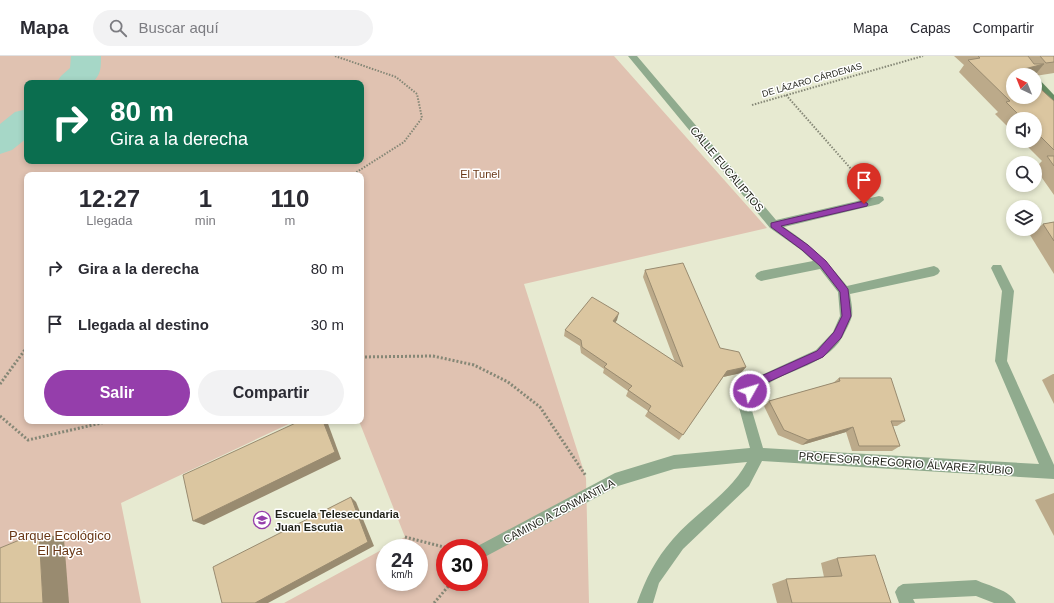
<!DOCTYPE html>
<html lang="es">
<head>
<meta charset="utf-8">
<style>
  body { margin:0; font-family:Helvetica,sans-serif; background:#f2f2f3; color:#2b2b33; height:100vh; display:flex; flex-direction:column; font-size:15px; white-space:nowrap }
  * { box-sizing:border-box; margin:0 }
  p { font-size:13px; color:#7c7c81 }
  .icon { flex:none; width:22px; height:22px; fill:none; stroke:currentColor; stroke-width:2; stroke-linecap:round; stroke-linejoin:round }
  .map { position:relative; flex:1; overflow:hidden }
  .panel { position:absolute; left:24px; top:116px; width:340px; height:252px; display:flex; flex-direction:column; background:#fff; border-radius:8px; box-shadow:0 2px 6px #0003 }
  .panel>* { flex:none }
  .top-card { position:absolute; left:24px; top:24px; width:340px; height:84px; border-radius:8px; box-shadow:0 2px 6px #0003; background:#0b6e4f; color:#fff; overflow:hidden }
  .needle { width:26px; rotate:317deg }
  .tools { position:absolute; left:1006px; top:12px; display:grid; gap:8px }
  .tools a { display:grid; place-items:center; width:36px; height:36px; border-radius:50%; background:#fff; box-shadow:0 2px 6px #0003; font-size:20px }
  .speed { position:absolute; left:376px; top:483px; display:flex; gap:8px; font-size:20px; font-weight:700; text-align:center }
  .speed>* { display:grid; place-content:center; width:52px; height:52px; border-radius:50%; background:#fff; box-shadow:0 2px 6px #0003; line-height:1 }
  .speed small { font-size:10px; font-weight:400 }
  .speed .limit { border:6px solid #d22; background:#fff; color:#111 }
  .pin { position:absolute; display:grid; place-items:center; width:34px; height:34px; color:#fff; margin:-41px -17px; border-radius:50% 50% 50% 0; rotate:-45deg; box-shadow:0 0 4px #0007 }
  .pin .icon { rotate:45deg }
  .me { position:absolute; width:44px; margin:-22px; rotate:51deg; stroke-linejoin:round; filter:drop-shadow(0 0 3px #0008) }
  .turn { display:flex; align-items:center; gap:14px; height:84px; padding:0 20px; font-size:18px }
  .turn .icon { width:52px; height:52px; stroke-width:2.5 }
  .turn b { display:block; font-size:28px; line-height:34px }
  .eta { display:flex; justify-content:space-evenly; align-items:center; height:68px; text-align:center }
  .eta b { font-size:24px; font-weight:700; line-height:28px }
  .primary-button { display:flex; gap:8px; margin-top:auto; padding:8px 20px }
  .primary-button a { flex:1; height:46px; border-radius:24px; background:#953eab; color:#fff; font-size:16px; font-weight:700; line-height:46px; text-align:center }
  .primary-button a+a { background:#f2f2f3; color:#2b2b33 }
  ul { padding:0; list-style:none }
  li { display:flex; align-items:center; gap:12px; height:56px; padding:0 20px }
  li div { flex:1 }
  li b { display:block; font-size:15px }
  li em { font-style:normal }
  header { display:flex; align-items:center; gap:24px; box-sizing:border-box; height:56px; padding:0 20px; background:#fff; border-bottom:1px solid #e1e1e2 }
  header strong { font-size:19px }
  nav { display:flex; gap:22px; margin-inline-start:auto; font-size:14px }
  .search { width:280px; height:36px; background:#f2f2f3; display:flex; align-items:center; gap:10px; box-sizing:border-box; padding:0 14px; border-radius:22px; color:#7c7c81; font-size:15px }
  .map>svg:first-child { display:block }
  .green { fill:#e0c2b1; fill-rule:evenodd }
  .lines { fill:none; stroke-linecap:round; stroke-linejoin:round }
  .river { fill:#a6d7c7; fill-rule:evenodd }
  .path-far1 { stroke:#858776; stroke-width:2; stroke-dasharray:1.5 1.5; stroke-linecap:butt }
  .path { stroke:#858776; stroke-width:3; stroke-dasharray:2 2; stroke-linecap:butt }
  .service { fill:#90ab8e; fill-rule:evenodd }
  .minor { fill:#90ab8e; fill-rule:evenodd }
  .secondary { fill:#658d63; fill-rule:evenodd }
  .wall { fill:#bcaa8a }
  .shaded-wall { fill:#998b70 }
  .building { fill:#dbc6a0; stroke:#998b70 }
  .route { fill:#953eab; stroke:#61286f }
  .labels { text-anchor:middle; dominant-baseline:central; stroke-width:3; stroke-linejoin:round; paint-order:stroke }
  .far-street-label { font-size:9px; fill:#1f2017; stroke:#fff }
  .street-label { font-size:11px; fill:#1f2017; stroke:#fff }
  .park-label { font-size:11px; fill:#693716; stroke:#fff }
  .poi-label { font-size:11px; font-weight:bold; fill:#1f2017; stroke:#fff; text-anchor:start }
  .near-park-label { font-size:13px; fill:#693716; stroke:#fff }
</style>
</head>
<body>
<header>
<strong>Mapa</strong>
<div class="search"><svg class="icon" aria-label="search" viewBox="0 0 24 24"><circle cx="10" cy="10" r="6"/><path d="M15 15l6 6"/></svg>Buscar aquí</div>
<nav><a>Mapa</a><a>Capas</a><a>Compartir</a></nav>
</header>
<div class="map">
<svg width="1054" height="547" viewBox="0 0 1054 547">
  <rect width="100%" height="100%" fill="#e7ead1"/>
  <path class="green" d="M 0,0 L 614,0 L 767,172 L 524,228 L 586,422 L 589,547 L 284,547 L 385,492 L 385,526 L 419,526 L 419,492 L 385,492 L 405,481 L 359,365 L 361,365 L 361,119 L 27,119 L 27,365 L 295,365 L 121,447 L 141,547 L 0,547 ZM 27,27 L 361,27 L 361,105 L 27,105 ZM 445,492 L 479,492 L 479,526 L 445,526 Z"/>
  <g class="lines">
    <g class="river">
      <path d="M 71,0 L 101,0 C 101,12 101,19 92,27 L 56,27 L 61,20 L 70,12 Z"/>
      <path d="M 27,53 L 27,82 L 12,94 L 0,98 L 0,68 L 15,56 Z"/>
    </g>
    <g class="path-far1">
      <path d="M 335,0 L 396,21 L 417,38 L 422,62 L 404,86 L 352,119"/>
      <path d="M 786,39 L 867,131"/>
      <path d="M 752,49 L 923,0"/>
    </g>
    <g class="path">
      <path d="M 361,301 L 433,300 L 474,309 L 508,326 L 540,351 L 586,420"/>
      <path d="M 0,328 L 27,291"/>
      <path d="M 0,360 L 28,384 L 110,365"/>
      <path d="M 405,481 L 448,492"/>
      <path d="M 434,547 L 452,526"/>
    </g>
    <path class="service" d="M 976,524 C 989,530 1010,534 1016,547 L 994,547 L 976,540 L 913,543 L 915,547 L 899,547 L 895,536 L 898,531 L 903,528 Z"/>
    <path class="minor" d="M 628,0 L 637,0 L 776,164 L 879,140 L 883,141 L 884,144 L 879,148 L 784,171 C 811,189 826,204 847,230 L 934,210 L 938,212 L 940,215 L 938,218 L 934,220 L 850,238 C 851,245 853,253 852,260 C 851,264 848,270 846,274 C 827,319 768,310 750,348 L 763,392 L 1039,408 L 995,305 L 1002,235 L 991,212 L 993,209 L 1001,209 L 1014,235 L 1007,305 L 1054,409 L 1054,423 L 762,405 L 749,430 L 683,493 L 659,527 L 653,547 L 637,547 C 646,522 655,504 673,483 C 696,456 730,438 747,406 L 674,413 L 618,430 L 479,504 L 479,492 L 474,492 L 615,417 L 674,399 L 750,392 L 738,348 L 745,331 L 759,320 L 816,294 L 833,276 L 840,260 L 838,236 L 820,213 L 761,225 L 757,223 L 755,220 L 757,217 L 761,215 L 813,205 L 801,194 L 770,172 Z"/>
    <path class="secondary" d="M 1035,21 L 1038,22 L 1054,39 L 1054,48 L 1051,47 L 1035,30 Z"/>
  </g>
  <g class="wall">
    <path d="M 954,0 L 1054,0 L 1054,17 L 1035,20 L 1035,19 L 1013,19 L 1054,45 L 1054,139 L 1035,112 L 1042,105 L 1022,85 L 1035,85 L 1035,63 L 1013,63 L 1013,76 L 995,58 L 998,56 L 959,16 L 964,9 Z"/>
    <path d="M 1054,166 L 1054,218 L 1030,179 L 1043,168 Z"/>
    <path d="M 645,214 L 720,292 L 746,311 L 741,317 L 723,321 L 679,384 L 645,360 L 648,355 L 626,340 L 628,335 L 603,317 L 604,313 L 581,297 L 580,290 L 564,280 L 565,274 L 617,264 L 615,267 L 675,306 L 643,221 Z"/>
    <path d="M 1053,318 L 1054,318 L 1054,348 L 1042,324 Z"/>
    <path d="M 839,322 L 905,365 L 897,370 L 893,370 L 900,390 L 892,395 L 852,395 L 846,376 L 802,389 L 778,379 L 764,350 L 769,345 L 833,327 Z"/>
    <path d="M 1054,437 L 1054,480 L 1035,444 Z"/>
    <path d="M 837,502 L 891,547 L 777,547 L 772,528 L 786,523 L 824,521 L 821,507 Z"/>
  </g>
  <g class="shaded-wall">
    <path d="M 1044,8 L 1035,19 L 1015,19 L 1020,14 Z"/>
    <path d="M 619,257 L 617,264 L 611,272 L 613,265 Z"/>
    <path d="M 746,311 L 741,317 L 723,321 L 679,384 L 727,315 Z"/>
    <path d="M 323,365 L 327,365 L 341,403 L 204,469 L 193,465 Z"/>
    <path d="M 853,371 L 846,376 L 802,389 L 808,384 Z"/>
    <path d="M 351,441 L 356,446 L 374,490 L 268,547 L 255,547 Z"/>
    <path d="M 39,476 L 64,483 L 69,547 L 43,547 Z"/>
  </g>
  <g class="building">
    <path d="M 978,0 L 1028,0 L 1034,8 L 1044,8 L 1020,14 L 1026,19 L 1013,19 L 1013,41 L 1035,41 L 1035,28 L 1054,45 L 1054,94 L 1035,75 L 1035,63 L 1023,63 L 1006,46 L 1010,45 L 968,4 L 980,2 Z"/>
    <path d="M 1040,0 L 1054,0 L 1054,6 L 1046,7 Z"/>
    <path d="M 1047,100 L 1054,100 L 1054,110 Z"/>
    <path d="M 1054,166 L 1054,185 L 1043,168 Z"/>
    <path d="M 683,207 L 720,292 L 739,296 L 746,311 L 727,315 L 683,379 L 648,355 L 651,350 L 628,334 L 632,330 L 604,311 L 607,308 L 582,291 L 581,284 L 565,274 L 592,241 L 619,257 L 613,265 L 683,311 L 645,214 Z"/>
    <path d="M 839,322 L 891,322 L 905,365 L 891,365 L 900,390 L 859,390 L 853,371 L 808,384 L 784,374 L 769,345 L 840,325 Z"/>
    <path d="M 300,365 L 323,365 L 335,396 L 193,465 L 183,419 Z"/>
    <path d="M 351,441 L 368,486 L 255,547 L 222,547 L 213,511 Z"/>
    <path d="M 39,476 L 43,547 L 0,547 L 0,492 Z"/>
    <path d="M 875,499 L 891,547 L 792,547 L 786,523 L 842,520 L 837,502 Z"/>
  </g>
  <path class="route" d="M 864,145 L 868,148 L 867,150 L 781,170 L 808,189 L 826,205 L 848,233 L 851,260 L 841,282 L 823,301 L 766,327 L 754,338 L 747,338 L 745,335 L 759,321 L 817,295 L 834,276 L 842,260 L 840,236 L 820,210 L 802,194 L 771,171 L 771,167 Z"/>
  <defs>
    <g id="school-ring" transform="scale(0.9)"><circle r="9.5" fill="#fff" stroke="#953eab" stroke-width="1.5"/><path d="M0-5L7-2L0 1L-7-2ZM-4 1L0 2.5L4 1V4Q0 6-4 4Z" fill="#953eab"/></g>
  </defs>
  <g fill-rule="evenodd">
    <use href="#school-ring" x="262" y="464"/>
  </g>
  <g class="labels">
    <g class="far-street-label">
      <text transform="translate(812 24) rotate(-16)">DE LÁZARO CÁRDENAS</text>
    </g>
    <g class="street-label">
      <text transform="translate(727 113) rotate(50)">CALLE EUCALIPTOS</text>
      <text transform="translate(906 407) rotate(4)">PROFESOR GREGORIO ÁLVAREZ RUBIO</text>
      <text transform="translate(559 455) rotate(-28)">CAMINO A ZONMANTLA</text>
    </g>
    <g class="park-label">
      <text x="480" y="118">El Tunel</text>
    </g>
    <g class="poi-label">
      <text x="275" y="458">Escuela Telesecundaria<tspan x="275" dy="13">Juan Escutia</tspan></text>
    </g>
    <g class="near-park-label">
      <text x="60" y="479">Parque Ecológico<tspan x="60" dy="15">El Haya</tspan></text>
    </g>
  </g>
</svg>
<div class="tools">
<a><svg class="needle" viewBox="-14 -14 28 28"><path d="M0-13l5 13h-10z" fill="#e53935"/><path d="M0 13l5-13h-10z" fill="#7c7c81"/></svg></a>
<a><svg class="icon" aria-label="sound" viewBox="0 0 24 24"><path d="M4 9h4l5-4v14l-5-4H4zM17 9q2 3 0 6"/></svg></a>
<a><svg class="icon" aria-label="search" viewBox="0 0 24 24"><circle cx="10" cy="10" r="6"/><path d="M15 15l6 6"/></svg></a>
<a><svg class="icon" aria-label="layers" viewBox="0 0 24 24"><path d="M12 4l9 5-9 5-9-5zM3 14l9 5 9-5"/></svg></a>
</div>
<div class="speed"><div>24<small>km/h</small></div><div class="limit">30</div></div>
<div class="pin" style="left:864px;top:148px;background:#d93025"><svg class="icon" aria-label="arrive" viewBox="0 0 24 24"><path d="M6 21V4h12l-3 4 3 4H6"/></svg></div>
<svg class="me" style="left:750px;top:335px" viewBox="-20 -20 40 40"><circle r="17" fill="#953eab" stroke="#fff" stroke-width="3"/><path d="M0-11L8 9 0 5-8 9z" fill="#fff"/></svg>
<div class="top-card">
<div class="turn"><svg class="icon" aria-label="right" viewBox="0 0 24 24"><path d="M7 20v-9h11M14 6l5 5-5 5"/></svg><div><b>80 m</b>Gira a la derecha</div></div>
</div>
<section class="panel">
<div class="eta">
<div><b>12:27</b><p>Llegada</p></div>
<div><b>1</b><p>min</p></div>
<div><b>110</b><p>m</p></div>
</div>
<ul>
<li><svg class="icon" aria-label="right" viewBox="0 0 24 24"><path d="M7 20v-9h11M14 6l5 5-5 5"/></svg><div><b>Gira a la derecha</b></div><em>80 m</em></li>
<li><svg class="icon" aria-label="arrive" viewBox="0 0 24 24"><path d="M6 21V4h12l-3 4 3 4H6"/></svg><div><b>Llegada al destino</b></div><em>30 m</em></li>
</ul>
<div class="primary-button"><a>Salir</a><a>Compartir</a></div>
</section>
</div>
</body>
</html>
